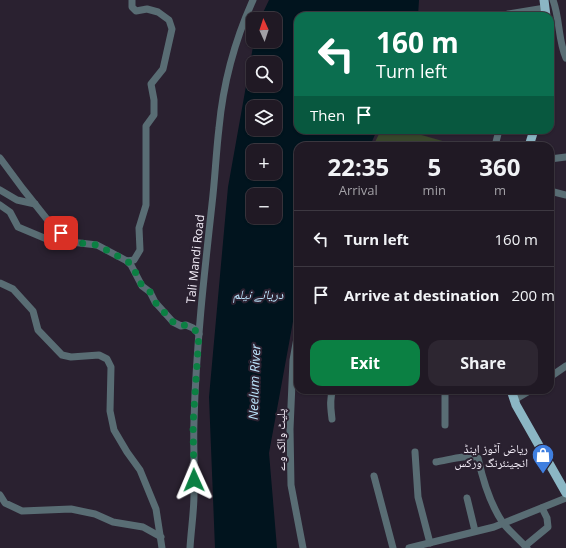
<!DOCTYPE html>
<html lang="en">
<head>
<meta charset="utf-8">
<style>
  body { margin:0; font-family:"Open Sans","Noto Naskh Arabic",sans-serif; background:#2d2631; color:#f1f3f6; height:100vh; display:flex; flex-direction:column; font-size:15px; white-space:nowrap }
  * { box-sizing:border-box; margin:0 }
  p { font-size:13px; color:#a2a0a6 }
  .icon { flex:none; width:22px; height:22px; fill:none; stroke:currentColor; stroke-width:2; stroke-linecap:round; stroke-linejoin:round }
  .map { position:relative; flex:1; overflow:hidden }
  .sheet { position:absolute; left:294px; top:142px; width:260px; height:252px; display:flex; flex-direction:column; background:#201924; border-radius:12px; box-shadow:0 1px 3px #0004,0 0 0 1px #3d3841 }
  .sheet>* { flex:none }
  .hud { position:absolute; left:294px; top:12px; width:260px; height:122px; border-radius:12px; box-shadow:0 1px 3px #0004,0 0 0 1px #3d3841; background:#0b6e4f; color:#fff; overflow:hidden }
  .needle { width:26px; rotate:357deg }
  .fabs { position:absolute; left:246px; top:12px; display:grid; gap:8px }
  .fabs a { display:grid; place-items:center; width:36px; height:36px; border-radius:8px; background:#201924; box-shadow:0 1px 3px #0004,0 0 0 1px #3d3841; font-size:20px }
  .pin { position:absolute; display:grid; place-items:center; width:34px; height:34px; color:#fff; margin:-17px; border-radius:8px; box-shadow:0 2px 6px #0006 }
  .me { position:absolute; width:44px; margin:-22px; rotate:359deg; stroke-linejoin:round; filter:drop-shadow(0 0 3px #0008) }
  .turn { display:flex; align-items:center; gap:14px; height:84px; padding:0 16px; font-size:18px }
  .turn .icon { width:52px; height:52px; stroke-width:2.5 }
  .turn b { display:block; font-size:28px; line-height:34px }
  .then { display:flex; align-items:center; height:38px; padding:0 16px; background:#0003; gap:8px; font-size:15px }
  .eta { display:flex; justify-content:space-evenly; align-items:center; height:68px; text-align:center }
  .eta b { font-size:24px; font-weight:700; line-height:28px }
  .action { display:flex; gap:8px; margin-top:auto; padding:8px 16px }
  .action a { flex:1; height:46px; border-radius:12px; background:#0b8043; color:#fff; font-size:16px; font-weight:700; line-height:46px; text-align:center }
  .action a+a { background:#2d2631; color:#f1f3f6 }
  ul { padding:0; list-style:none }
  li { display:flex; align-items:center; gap:12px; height:56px; padding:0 16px; border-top:1px solid #3d3841 }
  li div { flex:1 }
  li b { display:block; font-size:15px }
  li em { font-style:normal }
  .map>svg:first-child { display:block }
  .green { fill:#39462b }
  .water { fill:#01141e; fill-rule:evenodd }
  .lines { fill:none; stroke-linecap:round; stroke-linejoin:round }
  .minor { stroke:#596d74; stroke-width:7 }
  .major { stroke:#8bb6c4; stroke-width:9 }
  .route { stroke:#0b8043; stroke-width:7; stroke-dasharray:0 12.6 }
  .labels { text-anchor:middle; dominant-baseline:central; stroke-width:4; stroke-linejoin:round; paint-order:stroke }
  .street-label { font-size:12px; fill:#f6f0fb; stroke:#2a2130 }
  .poi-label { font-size:12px; fill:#f6f0fb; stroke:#2a2130; text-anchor:end }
  .water-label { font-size:13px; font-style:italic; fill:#bbe3fb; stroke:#2a2130 }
</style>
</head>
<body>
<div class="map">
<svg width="566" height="548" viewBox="0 0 566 548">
  <rect width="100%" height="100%" fill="#2a2130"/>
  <path class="green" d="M 381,130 L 404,130 L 453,144 L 453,146 L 373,146 Z"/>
  <path class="water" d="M 269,0 L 419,0 L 418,16 L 298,16 L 298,130 L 377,130 L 370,146 L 298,146 L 298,294 L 269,453 L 277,548 L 215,548 L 209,397 L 228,187 L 254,41 L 275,41 L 275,19 L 260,19 ZM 253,63 L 275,63 L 275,85 L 253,85 ZM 253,107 L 275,107 L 275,129 L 253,129 ZM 253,151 L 275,151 L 275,173 L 253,173 ZM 253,195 L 275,195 L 275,217 L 253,217 Z"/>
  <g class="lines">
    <g class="minor">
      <path d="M 553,0 C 560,19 558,40 566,58"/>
      <path d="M 507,16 L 508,14 L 545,8"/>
      <path d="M 495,146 L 499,130"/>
      <path d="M 0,158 L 23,189 L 50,223 L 71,242 L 97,245 L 127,261 L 134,260 L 140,250 L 139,228 L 146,205 L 146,126 L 154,115 L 154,100 L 151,84 L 163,69 L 172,29 L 169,20 L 158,12 L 147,9 L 136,11 L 132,7 L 132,0"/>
      <path d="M 550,159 L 566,157"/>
      <path d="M 0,190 L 17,200 L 35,204"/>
      <path d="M 550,191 L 566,195"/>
      <path d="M 0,205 L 10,212 L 18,227 L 49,240 L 71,242"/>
      <path d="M 127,261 L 131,265 L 142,286 L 150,292 L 155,302 L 173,322 L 181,326 L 186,325 L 193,328 L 199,334"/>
      <path d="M 0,283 L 13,289 L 33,311 L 38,330 L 62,355 L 71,357 L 99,355 L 107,359 L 111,367 L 110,411 L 114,430 L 127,452 L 140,470 L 156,509 L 162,548"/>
      <path d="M 298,332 L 293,360 L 290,429 L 291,485 L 303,548"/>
      <path d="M 550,377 L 566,366"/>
      <path d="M 445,390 L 445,425"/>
      <path d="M 514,400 L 531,390"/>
      <path d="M 332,419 C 331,410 329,399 333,390"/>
      <path d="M 415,452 L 418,497 L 430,543"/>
      <path d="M 436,462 C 449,460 466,454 478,458 C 483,481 490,504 503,523 C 510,532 519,539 527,548"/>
      <path d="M 374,476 L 393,548"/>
      <path d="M 0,495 L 5,503 L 22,511 L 71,509 L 95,514 L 113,522 L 143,527 L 161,537"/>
      <path d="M 467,498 L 475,531"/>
      <path d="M 525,546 L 548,527 L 547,518 L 542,508"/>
      <path d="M 190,548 C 191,530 194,512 194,494 C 195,469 193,445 194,421 C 196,348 204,276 212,204 C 215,179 216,153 219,128 C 223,85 235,40 253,0"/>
      <path d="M 409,548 L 494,527 L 566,498"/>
    </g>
    <g class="major">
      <path d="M 544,0 L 546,16"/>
      <path d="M 529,146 L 534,130"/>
      <path d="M 511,390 L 516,405 L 566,493"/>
    </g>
  </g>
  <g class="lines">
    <path class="route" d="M 61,233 L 71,242 L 97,245 L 127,261 L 132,265 L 142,286 L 150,292 L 155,302 L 173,322 L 181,326 L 186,325 L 193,328 L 199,334 L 193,424 L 194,480"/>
  </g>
  <defs>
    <g id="shop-pin" transform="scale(1.15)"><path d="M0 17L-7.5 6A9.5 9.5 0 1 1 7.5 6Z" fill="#3f7fe0" stroke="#2a2130"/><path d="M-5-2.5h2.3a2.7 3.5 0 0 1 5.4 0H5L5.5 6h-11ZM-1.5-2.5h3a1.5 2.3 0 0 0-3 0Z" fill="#fff"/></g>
  </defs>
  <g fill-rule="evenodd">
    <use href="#shop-pin" x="543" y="455"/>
  </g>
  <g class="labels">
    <g class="street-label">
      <text transform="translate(195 259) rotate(-84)">Tali Mandi Road</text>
      <text transform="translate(280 440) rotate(-90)">پلیٹ والک وے</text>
    </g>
    <g class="poi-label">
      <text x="528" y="448">ریاض آٹوز اینڈ<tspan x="528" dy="14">انجینئرنگ ورکس</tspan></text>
    </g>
    <g class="water-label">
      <text x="258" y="294">دریائے نیلم</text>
      <text transform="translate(254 382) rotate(-88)">Neelum River</text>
    </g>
  </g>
</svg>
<div class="fabs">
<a><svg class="needle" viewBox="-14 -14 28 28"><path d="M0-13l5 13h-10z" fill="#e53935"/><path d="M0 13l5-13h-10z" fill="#a2a0a6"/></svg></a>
<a><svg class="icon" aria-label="search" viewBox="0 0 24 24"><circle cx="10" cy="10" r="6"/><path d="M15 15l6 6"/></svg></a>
<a><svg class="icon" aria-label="layers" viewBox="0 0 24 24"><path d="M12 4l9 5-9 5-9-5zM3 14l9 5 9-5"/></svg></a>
<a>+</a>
<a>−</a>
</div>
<div class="pin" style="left:61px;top:233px;background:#d93025"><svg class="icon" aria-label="arrive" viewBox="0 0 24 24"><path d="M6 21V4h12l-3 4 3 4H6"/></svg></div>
<svg class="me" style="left:194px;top:480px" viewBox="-20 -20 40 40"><path d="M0-17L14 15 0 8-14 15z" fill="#0b8043" stroke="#fff" stroke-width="4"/></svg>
<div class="hud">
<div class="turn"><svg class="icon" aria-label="left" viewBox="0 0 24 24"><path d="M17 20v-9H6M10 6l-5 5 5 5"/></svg><div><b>160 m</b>Turn left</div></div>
<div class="then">Then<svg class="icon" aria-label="arrive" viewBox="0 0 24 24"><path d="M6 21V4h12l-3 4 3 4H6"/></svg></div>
</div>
<section class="sheet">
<div class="eta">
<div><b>22:35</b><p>Arrival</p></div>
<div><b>5</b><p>min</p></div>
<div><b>360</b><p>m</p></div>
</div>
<ul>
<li><svg class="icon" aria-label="left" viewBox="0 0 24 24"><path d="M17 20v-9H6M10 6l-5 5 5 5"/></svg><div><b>Turn left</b></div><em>160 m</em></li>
<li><svg class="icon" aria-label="arrive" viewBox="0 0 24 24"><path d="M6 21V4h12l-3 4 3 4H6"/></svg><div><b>Arrive at destination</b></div><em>200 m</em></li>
</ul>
<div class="action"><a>Exit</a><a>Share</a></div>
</section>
</div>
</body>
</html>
